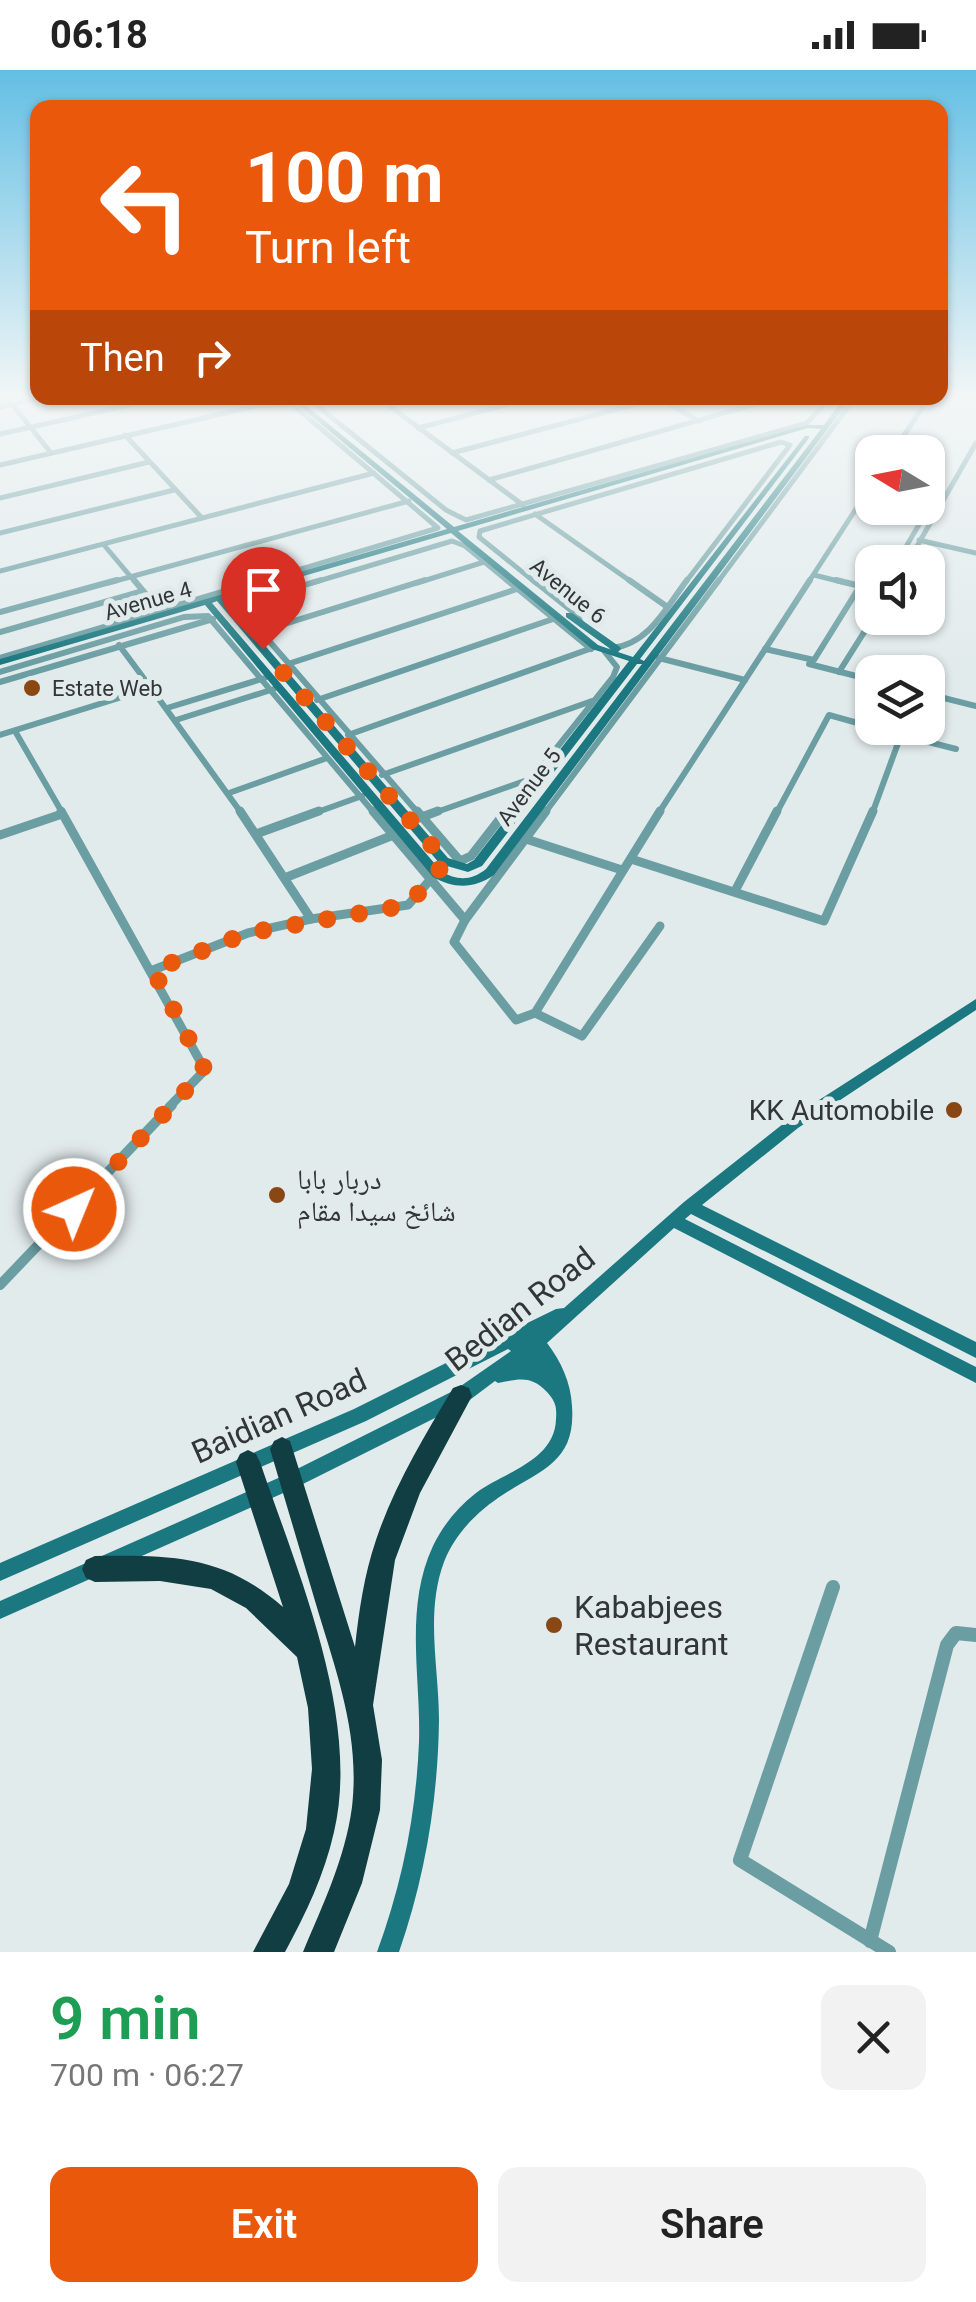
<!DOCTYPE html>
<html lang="en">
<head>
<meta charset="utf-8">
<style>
  body { margin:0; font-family:Roboto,"Noto Naskh Arabic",sans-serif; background:#f2f2f2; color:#222; height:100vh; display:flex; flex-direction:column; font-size:38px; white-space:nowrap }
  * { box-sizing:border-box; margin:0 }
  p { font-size:32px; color:#767676 }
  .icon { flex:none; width:55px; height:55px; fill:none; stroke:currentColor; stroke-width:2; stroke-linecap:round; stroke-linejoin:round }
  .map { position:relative; height:1882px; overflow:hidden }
  .details { display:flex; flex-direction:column; background:#fff; flex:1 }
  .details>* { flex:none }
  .top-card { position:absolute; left:30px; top:30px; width:918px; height:305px; border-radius:20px; box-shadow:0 2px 8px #0004; background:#ea580c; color:#fff; overflow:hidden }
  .needle { width:65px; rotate:280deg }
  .buttons { position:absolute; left:855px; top:365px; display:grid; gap:20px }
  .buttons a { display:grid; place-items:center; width:90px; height:90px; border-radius:20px; background:#fff; box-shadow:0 2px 8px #0004; font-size:50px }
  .pin { position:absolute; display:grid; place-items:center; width:85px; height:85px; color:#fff; margin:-102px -42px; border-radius:50% 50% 50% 0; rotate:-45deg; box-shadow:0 0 10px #0007 }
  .pin .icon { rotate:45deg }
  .me { position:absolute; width:110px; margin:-55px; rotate:44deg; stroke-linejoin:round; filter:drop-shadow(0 0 8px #0008) }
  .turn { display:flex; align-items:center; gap:35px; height:210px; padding:0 50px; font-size:45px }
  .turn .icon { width:130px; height:130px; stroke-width:2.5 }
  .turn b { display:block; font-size:70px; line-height:85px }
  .then { display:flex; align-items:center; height:95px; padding:0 50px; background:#0003; gap:20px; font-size:38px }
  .round { display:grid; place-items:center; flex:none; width:105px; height:105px; border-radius:20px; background:#f2f2f2 }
  .summary { display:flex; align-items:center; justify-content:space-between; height:170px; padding:0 50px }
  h1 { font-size:60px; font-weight:600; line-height:75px; color:#1e9e55 }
  .button { display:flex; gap:20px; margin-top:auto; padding:20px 50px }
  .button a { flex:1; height:115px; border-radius:20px; background:#ea580c; color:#fff; font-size:40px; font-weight:600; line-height:115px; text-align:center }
  .button a+a { background:#f2f2f2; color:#222 }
  .status { display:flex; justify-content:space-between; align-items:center; height:70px; padding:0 50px; background:#fff; direction:ltr }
  .status svg { height:28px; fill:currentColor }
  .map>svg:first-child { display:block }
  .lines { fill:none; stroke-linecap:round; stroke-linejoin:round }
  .street-far4 { stroke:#6b9ea3; stroke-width:5 }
  .street-far3 { stroke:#6b9ea3; stroke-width:6 }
  .street-far2 { stroke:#6b9ea3; stroke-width:9 }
  .street-far1 { stroke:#6b9ea3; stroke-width:10 }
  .street { stroke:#6b9ea3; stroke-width:14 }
  .secondary { fill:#1c7880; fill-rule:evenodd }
  .highway { fill:#103e42; fill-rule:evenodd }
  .route { stroke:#ea580c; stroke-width:18; stroke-dasharray:0 32.4 }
  .poi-dot { fill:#884713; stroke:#e2ebec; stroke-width:4 }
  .labels { text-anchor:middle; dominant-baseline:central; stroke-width:10; stroke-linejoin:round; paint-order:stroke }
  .far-street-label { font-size:22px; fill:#333637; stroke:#e2ebec }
  .far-poi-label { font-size:22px; fill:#333637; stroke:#e2ebec; text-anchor:start }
  .poi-label { font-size:28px; fill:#333637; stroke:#e2ebec; text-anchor:end }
  .near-street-label { font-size:32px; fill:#333637; stroke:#e2ebec }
  .near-poi-label { font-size:32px; fill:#333637; stroke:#e2ebec; text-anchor:start }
</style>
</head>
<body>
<div class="status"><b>06:18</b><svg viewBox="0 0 49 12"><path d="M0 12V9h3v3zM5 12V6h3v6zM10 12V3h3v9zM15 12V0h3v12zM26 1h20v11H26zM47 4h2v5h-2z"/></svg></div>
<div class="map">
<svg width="976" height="1882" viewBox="0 0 976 1882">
  <rect width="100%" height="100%" fill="#e2ebec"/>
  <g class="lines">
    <g class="street-far4">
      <path d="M 8,329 L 51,383"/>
      <path d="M 309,329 L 446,440 L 466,450 L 807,353 L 829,329"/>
      <path d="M 380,329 L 523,435"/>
      <path d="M 660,329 L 699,351"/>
      <path d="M 386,334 L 407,329"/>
      <path d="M 0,337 L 34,329"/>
      <path d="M 418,358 L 528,329"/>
      <path d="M 0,364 L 156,329"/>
      <path d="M 125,365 L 202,448"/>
      <path d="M 893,382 L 928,329"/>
      <path d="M 452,383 L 655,329"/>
      <path d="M 0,395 L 260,335"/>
      <path d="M 489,410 L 773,329"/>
      <path d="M 0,428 L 149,392"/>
      <path d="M 535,444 L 633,513"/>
      <path d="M 0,463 L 174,420"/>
      <path d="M 919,470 L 976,483"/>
      <path d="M 104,475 L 136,513"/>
      <path d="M 897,492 L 927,441 L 939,439"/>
      <path d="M 908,492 L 976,373"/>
      <path d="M 0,501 L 374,403"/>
      <path d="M 814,505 L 846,513"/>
      <path d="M 108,513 L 409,431"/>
      <path d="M 254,513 L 438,458 L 292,334 L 256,336"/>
      <path d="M 312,513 L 452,471 L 465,476 L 510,513"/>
      <path d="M 417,513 L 484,492"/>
      <path d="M 536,513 L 479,467 L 480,461 L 781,372 L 790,375 L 685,513"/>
      <path d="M 717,513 L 854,329"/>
      <path d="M 808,513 L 872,414"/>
    </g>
    <g class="street-far3">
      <path d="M 134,510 L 160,541"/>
      <path d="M 321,510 L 238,535 L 419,744"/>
      <path d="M 507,510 L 591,579"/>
      <path d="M 533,510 L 577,545 L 582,555"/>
      <path d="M 629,510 L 666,536"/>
      <path d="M 0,542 L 117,510"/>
      <path d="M 0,562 L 143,521"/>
      <path d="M 259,562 L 425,510"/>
      <path d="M 612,578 C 649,574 666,538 687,510"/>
      <path d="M 765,579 L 814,590 L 860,516 L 836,510"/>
      <path d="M 0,588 L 262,510"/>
      <path d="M 659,588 L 745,610"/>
      <path d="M 288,594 L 517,519"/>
      <path d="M 809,594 L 872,610"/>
      <path d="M 0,602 L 184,547 L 208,546 L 375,744"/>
      <path d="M 839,602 L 873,548"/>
      <path d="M 0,612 L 213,549"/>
      <path d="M 151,618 L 242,744"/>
      <path d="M 928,624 L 976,636"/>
      <path d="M 317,630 L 553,549"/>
      <path d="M 167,638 L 265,608"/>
      <path d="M 176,650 L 274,619"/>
      <path d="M 873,658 L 956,679"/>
      <path d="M 15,661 L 63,744"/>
      <path d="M 0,665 L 151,618 L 119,575"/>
      <path d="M 348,665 L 595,577"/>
      <path d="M 382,705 L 592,631"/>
      <path d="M 229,723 L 327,688"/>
      <path d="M 312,744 L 362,726"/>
      <path d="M 431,744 L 533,708"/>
      <path d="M 504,744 L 613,607 L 617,597 L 605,582"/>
      <path d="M 544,744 L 719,510"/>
      <path d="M 658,744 L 810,510"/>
      <path d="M 776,744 L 829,645 L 872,657"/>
      <path d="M 872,744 L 901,665"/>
    </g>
    <g class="street-far2">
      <path d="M 61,741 L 205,1000 L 169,1037"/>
      <path d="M 240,741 L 311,849 L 408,835 L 445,793"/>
      <path d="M 373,741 L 465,850 L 546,741"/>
      <path d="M 417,741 L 460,791 L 471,786 L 506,741"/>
      <path d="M 419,748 L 438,741"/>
      <path d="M 256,764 L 319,741"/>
      <path d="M 0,765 L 62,744"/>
      <path d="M 526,769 L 622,800"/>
      <path d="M 631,789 L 824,851 L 873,741"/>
      <path d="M 287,807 L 391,766"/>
      <path d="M 735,821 L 777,741"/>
      <path d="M 465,850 L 454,872 L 516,950 L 535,943 L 660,741"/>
      <path d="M 153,900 L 248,863 L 311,849"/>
      <path d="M 535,943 L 582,966 L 660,856"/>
    </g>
    <path class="street-far1" d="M 0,1215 L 172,1035"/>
    <g class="street">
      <path d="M 833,1517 L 740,1790 L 889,1882"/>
      <path d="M 870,1871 L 947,1575 L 956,1563 L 976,1565"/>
    </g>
    <g class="secondary">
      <path d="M 291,329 L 298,329 L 454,457 L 806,355 L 824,355 L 843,329 L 850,329 L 494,805 C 474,819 454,819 433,807 L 205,535 L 0,595 L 0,589 L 447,459 ZM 808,358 L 821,359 L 644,591 L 640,589 L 809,368 L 809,366 L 805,366 L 633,587 L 618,582 L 621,579 L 620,577 L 572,543 L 566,543 L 566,547 L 612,580 L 598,575 L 458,461 ZM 451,463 L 592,579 L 629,591 L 474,790 L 467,794 L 448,788 L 225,529 ZM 217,531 L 440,794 L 468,802 L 482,796 L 637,594 L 642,594 L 486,799 C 471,811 457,811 441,801 L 212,533 Z"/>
      <path d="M 976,929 L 976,940 L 798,1058 L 702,1135 L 976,1272 L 976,1288 L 691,1144 L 685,1149 L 976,1297 L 976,1313 L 674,1158 L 547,1273 C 561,1291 571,1313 572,1336 C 576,1391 543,1399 504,1424 C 479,1440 455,1463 444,1492 C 425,1543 439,1598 439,1650 C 438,1730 425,1807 399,1882 L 377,1882 C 402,1814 416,1745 419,1672 C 421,1607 404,1538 433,1476 C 443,1455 458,1437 476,1423 C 504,1402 555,1391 556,1349 C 557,1336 555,1331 547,1322 C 531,1305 519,1309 498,1313 L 495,1311 L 467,1332 L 297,1417 L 0,1549 L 0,1531 L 285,1405 L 455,1320 L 511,1281 L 508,1279 L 366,1351 L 0,1511 L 0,1493 L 354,1339 L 502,1265 L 503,1263 L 511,1261 L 556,1239 L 564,1238 L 684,1132 L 788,1050 Z"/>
    </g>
    <g class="highway">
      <path d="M 461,1315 L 469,1318 L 472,1326 L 420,1423 L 395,1490 L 373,1635 L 382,1690 L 380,1740 L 362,1813 L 334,1882 L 303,1882 C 323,1834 345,1789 352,1737 C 360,1667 338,1607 318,1541 C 302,1487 286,1433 270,1379 L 274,1371 L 282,1367 L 290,1371 L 355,1577 C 359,1541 364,1505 376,1470 C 394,1416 424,1367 453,1318 Z"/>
      <path d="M 248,1380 L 256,1384 L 260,1392 C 297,1501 361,1647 334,1762 C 324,1806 306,1843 285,1882 L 253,1882 L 289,1814 L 306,1759 L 312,1699 L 308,1638 L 297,1587 L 246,1538 L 211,1519 L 160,1511 L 95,1512 L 86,1508 L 82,1499 L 86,1490 L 95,1486 C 171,1485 224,1485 283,1537 L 236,1392 L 240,1384 Z"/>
    </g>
  </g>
  <linearGradient id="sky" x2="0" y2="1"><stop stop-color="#63bfe4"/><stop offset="0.55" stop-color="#f2f6f6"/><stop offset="1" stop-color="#f2f6f6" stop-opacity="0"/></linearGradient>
  <rect width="976" height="593" fill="url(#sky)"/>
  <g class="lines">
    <path class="route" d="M 74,1139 L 205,1000 L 153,900 L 248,863 L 408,835 L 446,792 L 263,579"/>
  </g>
  <g class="poi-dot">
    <circle cx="32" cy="618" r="10"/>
    <circle cx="954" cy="1040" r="10"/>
    <circle cx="277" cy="1125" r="10"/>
    <circle cx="554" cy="1555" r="10"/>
  </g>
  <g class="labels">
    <g class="far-street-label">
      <text transform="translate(568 521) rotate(39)">Avenue 6</text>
      <text transform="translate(148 531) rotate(-16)">Avenue 4</text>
      <text transform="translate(529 717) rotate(-53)">Avenue 5</text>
    </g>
    <g class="far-poi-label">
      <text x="52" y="618">Estate Web</text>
    </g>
    <g class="poi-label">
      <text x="934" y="1040">KK Automobile</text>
      <text x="297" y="1109" text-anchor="start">دربار بابا<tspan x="297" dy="32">شائخ سیدا مقام</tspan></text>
    </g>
    <g class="near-street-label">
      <text transform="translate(520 1239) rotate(-38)">Bedian Road</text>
      <text transform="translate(279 1346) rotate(-24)">Baidian Road</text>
    </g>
    <g class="near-poi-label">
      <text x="574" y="1537">Kababjees<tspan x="574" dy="37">Restaurant</tspan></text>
    </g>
  </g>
</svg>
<div class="buttons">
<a><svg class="needle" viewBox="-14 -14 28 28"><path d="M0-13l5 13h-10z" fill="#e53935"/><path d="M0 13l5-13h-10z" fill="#767676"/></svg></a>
<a><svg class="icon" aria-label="sound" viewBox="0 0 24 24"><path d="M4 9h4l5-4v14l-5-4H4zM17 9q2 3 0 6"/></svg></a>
<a><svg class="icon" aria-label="layers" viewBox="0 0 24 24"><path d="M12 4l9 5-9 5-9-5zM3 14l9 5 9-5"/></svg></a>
</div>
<div class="pin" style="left:263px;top:579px;background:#d93025"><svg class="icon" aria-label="arrive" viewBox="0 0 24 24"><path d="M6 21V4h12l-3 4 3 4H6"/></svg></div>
<svg class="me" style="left:74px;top:1139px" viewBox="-20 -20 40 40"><circle r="17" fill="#ea580c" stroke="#fff" stroke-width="3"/><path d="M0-11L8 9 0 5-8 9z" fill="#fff"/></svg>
<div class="top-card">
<div class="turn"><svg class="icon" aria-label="left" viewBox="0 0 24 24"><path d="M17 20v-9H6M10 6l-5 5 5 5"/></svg><div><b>100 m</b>Turn left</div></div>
<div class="then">Then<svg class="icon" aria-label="right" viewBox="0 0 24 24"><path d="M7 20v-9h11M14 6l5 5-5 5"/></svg></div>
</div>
</div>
<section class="details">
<div class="summary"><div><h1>9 min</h1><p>700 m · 06:27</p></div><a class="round"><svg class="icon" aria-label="close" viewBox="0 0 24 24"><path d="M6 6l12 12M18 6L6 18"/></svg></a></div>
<div class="button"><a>Exit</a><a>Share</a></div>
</section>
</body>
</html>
